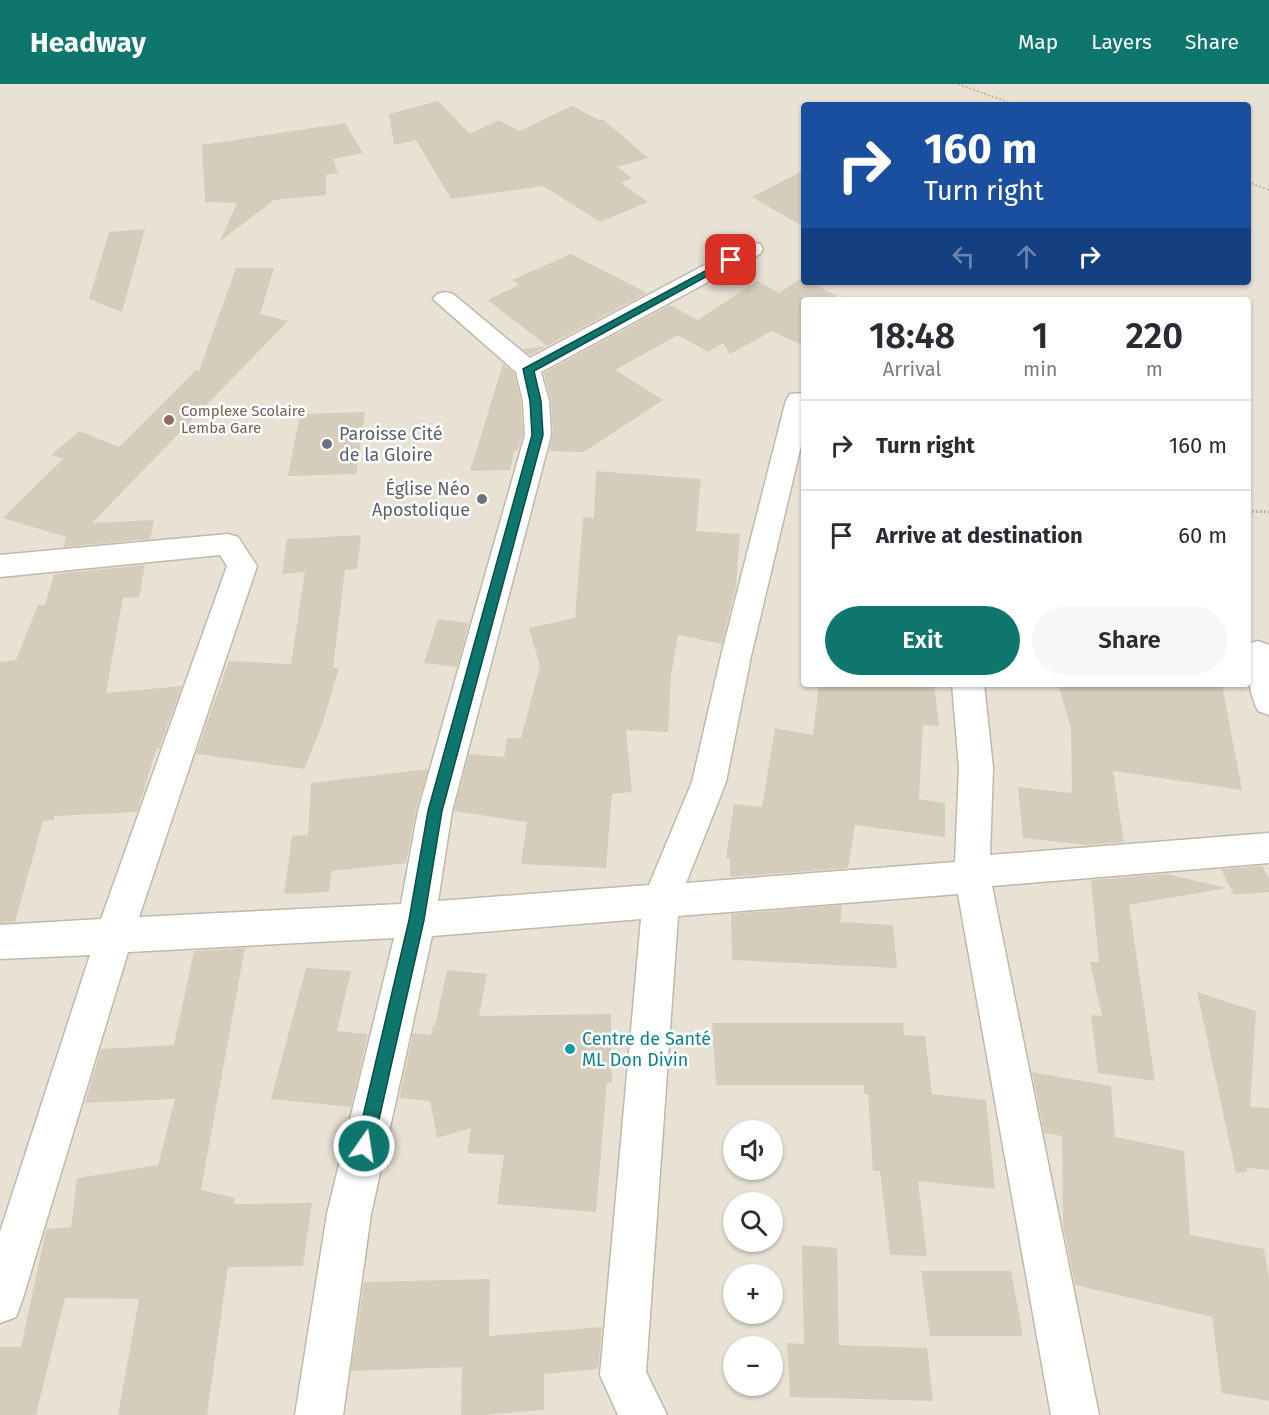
<!DOCTYPE html>
<html lang="en">
<head>
<meta charset="utf-8">
<style>
  body { margin:0; font-family:"Fira Sans",sans-serif; background:#f7f7f7; color:#2b2b33; height:100vh; display:flex; flex-direction:column; font-size:22px; white-space:nowrap }
  * { box-sizing:border-box; margin:0 }
  p { font-size:20px; color:#7c7c81 }
  .icon { flex:none; width:33px; height:33px; fill:none; stroke:currentColor; stroke-width:2; stroke-linecap:round; stroke-linejoin:round }
  .map { position:relative; flex:1; overflow:hidden }
  .panel { position:absolute; left:801px; top:213px; width:450px; height:390px; display:flex; flex-direction:column; background:#fff; border-radius:6px; box-shadow:0 2px 4px #0004 }
  .panel>* { flex:none }
  .top-card { position:absolute; left:801px; top:18px; width:450px; height:183px; border-radius:6px; box-shadow:0 2px 4px #0004; background:#1a4fa0; color:#fff; overflow:hidden }
  .fabs { position:absolute; left:723px; top:1036px; display:grid; gap:12px }
  .fabs a { display:grid; place-items:center; width:60px; height:60px; border-radius:50%; background:#fff; box-shadow:0 2px 4px #0004; font-size:30px }
  .pin { position:absolute; display:grid; place-items:center; width:51px; height:51px; color:#fff; margin:-26px; border-radius:12px; box-shadow:0 3px 9px #0006 }
  .me { position:absolute; width:66px; margin:-33px; rotate:13deg; stroke-linejoin:round; filter:drop-shadow(0 0 4px #0008) }
  .turn { display:flex; align-items:center; gap:21px; height:126px; padding:0 24px; font-size:27px }
  .turn .icon { width:78px; height:78px; stroke-width:2.5 }
  .turn b { display:block; font-size:42px; line-height:51px }
  .lanes { display:flex; align-items:center; height:57px; padding:0 24px; background:#0003; justify-content:center; gap:30px; direction:ltr }
  .lanes .off { opacity:.35 }
  .eta { display:flex; justify-content:space-evenly; align-items:center; height:102px; text-align:center }
  .eta b { font-size:36px; font-weight:600; line-height:42px }
  .primary-button { display:flex; gap:12px; margin-top:auto; padding:12px 24px }
  .primary-button a { flex:1; height:69px; border-radius:36px; background:#0f766e; color:#fff; font-size:24px; font-weight:600; line-height:69px; text-align:center }
  .primary-button a+a { background:#f7f7f7; color:#2b2b33 }
  ul { padding:0; list-style:none }
  li { display:flex; align-items:center; gap:18px; height:90px; padding:0 24px; border-top:2px solid #e1e1e2 }
  li div { flex:1 }
  li b { display:block; font-size:22px }
  li em { font-style:normal }
  header { display:flex; align-items:center; gap:36px; box-sizing:border-box; height:84px; padding:0 30px; background:#0f766e; color:#fff }
  header strong { font-size:28px }
  nav { display:flex; gap:33px; margin-inline-start:auto; font-size:21px }
  .map>svg:first-child { display:block }
  .residential { fill:#e8e2d5; fill-rule:evenodd }
  .building { fill:#d6ccbc }
  .lines { fill:none; stroke-linecap:round; stroke-linejoin:round }
  .minor-casing { stroke:#c0b8a9; stroke-width:3 }
  .path-far1 { stroke:#c2b59a; stroke-width:2; stroke-dasharray:2 2; stroke-linecap:butt }
  .path { stroke:#c2b59a; stroke-width:3; stroke-dasharray:2 2; stroke-linecap:butt }
  .minor { fill:#fff; fill-rule:evenodd }
  .route { fill:#0f766e; stroke:#0a4d48; stroke-width:1.5 }
  .education-dot { fill:#8d6e63; stroke:#fff; stroke-width:2 }
  .worship-dot { fill:#6b7280; stroke:#fff; stroke-width:2 }
  .culture-dot { fill:#0f9aa8; stroke:#fff; stroke-width:2 }
  .labels { text-anchor:middle; dominant-baseline:central; stroke-width:5; stroke-linejoin:round; paint-order:stroke }
  .far-education-label { font-size:15px; fill:#785e54; stroke:#fff; text-anchor:start }
  .worship-label { font-size:18px; fill:#5b616d; stroke:#fff; text-anchor:start }
  .culture-label { font-size:18px; fill:#0d838f; stroke:#fff; text-anchor:start }
</style>
</head>
<body>
<header>
<strong>Headway</strong>
<nav><a>Map</a><a>Layers</a><a>Share</a></nav>
</header>
<div class="map">
<svg width="1269" height="1331" viewBox="0 0 1269 1331">
  <rect width="100%" height="100%" fill="#f4f0e7"/>
  <path class="residential" d="M 0,0 L 1269,0 L 1269,1331 L 0,1331 ZM 804,21 L 1248,21 L 1248,198 L 804,198 ZM 804,216 L 1248,216 L 1248,600 L 804,600 ZM 734,1047 L 772,1047 L 772,1086 L 734,1086 ZM 734,1119 L 772,1119 L 772,1158 L 734,1158 ZM 734,1191 L 772,1191 L 772,1230 L 734,1230 ZM 734,1263 L 772,1263 L 772,1302 L 734,1302 Z"/>
  <g class="building">
    <path d="M 438,17 L 470,50 L 499,36 L 519,47 L 572,22 L 599,36 L 603,35 L 648,74 L 617,83 L 632,94 L 621,99 L 648,118 L 600,138 L 543,102 L 451,115 L 416,56 L 394,61 L 389,30 Z"/>
    <path d="M 345,39 L 363,69 L 333,75 L 338,89 L 326,91 L 326,111 L 274,116 L 220,157 L 237,119 L 205,118 L 202,61 Z"/>
    <path d="M 804,86 L 804,143 L 752,113 Z"/>
    <path d="M 145,145 L 122,228 L 89,215 L 109,148 Z"/>
    <path d="M 571,170 L 647,209 L 530,271 L 522,265 L 547,262 L 488,216 L 519,201 L 512,196 Z"/>
    <path d="M 236,184 L 274,184 L 260,230 L 288,237 L 92,439 L 154,436 L 150,455 L 63,463 L 66,453 L 3,434 L 63,375 L 51,371 L 79,347 L 119,363 L 196,286 L 199,287 Z"/>
    <path d="M 804,192 L 804,198 L 810,198 L 837,212 L 831,216 L 804,216 L 804,262 L 772,247 L 730,270 L 723,259 L 708,268 L 678,251 L 615,286 L 663,316 L 584,368 L 549,367 L 553,351 L 551,317 L 544,289 L 670,221 L 698,236 L 757,197 L 779,209 Z"/>
    <path d="M 503,280 L 514,289 L 521,317 L 523,351 L 518,366 L 514,366 L 510,386 L 470,387 Z"/>
    <path d="M 365,328 L 356,390 L 288,392 L 300,330 Z"/>
    <path d="M 596,387 L 701,395 L 696,447 L 740,450 L 736,502 L 722,560 L 678,551 L 671,592 L 668,648 L 626,646 L 632,708 L 612,710 L 606,784 L 521,780 L 527,738 L 454,727 L 469,670 L 504,673 L 507,654 L 521,654 L 540,582 L 529,544 L 575,534 L 583,433 L 594,434 Z"/>
    <path d="M 361,451 L 357,485 L 345,486 L 333,584 L 339,584 L 322,641 L 304,685 L 196,670 L 229,577 L 291,580 L 305,488 L 282,490 L 287,455 Z"/>
    <path d="M 145,481 L 139,513 L 123,514 L 106,609 L 182,602 L 159,665 L 157,664 L 137,728 L 54,732 L 54,736 L 43,737 L 15,838 L 0,839 L 0,578 L 16,576 L 38,521 L 45,521 L 54,490 Z"/>
    <path d="M 438,535 L 469,539 L 457,583 L 424,579 Z"/>
    <path d="M 819,600 L 934,600 L 939,642 L 923,641 L 919,715 L 945,719 L 945,753 L 855,741 L 848,784 L 730,793 L 730,775 L 726,774 L 734,720 L 762,723 L 775,644 L 813,651 Z"/>
    <path d="M 1058,600 L 1222,600 L 1242,706 L 1113,687 L 1124,758 L 1087,761 L 1023,754 L 1018,703 L 1072,709 L 1071,644 Z"/>
    <path d="M 428,685 L 416,726 L 406,779 L 332,787 L 329,808 L 284,810 L 292,752 L 308,751 L 311,699 Z"/>
    <path d="M 1262,782 L 1269,795 L 1269,808 L 1234,811 L 1221,785 Z"/>
    <path d="M 1167,790 L 1226,804 L 1129,821 L 1155,997 L 1098,989 L 1091,931 L 1102,932 L 1090,878 L 1099,878 L 1091,796 Z"/>
    <path d="M 842,821 L 840,838 L 893,841 L 897,884 L 732,876 L 731,830 Z"/>
    <path d="M 245,864 L 201,1106 L 235,1114 L 234,1120 L 312,1119 L 303,1182 L 228,1183 L 207,1331 L 118,1331 L 139,1215 L 65,1214 L 36,1331 L 0,1331 L 0,1263 L 21,1263 L 46,1145 L 71,1143 L 77,1094 L 158,1081 L 175,1015 L 85,1019 L 101,965 L 174,961 L 194,867 Z"/>
    <path d="M 306,884 L 351,887 L 337,947 L 368,950 L 351,1023 L 271,1015 Z"/>
    <path d="M 447,886 L 487,890 L 479,932 L 611,930 L 612,999 L 607,999 L 596,1128 L 497,1120 L 504,1071 L 467,1069 L 471,1044 L 437,1054 L 430,1017 L 399,1014 L 413,949 L 431,951 L 433,941 L 435,942 Z"/>
    <path d="M 1197,908 L 1256,927 L 1250,1023 L 1269,1024 L 1269,1086 L 1247,1084 L 1247,1088 L 1236,1089 Z"/>
    <path d="M 712,939 L 903,939 L 904,951 L 925,952 L 932,1010 L 986,1016 L 995,1105 L 918,1097 L 927,1172 L 890,1171 L 880,1087 L 873,1087 L 868,1010 L 864,1010 L 864,1001 L 716,1001 Z"/>
    <path d="M 1032,988 L 1111,1002 L 1115,1053 L 1184,1067 L 1190,1151 L 1264,1165 L 1269,1194 L 1269,1317 L 1222,1309 L 1212,1233 L 1075,1201 L 1063,1141 L 1062,1052 L 1044,1049 Z"/>
    <path d="M 802,1161 L 837,1164 L 839,1261 L 927,1264 L 933,1317 L 790,1313 L 787,1259 L 804,1260 Z"/>
    <path d="M 921,1187 L 1011,1187 L 1023,1252 L 930,1252 Z"/>
    <path d="M 490,1195 L 489,1252 L 602,1243 L 598,1285 L 544,1290 L 544,1326 L 484,1331 L 461,1331 L 462,1283 L 351,1287 L 364,1198 Z"/>
  </g>
  <g class="lines">
    <g class="minor-casing">
      <g id="minor">
        <path d="M 752,158 L 760,160 L 763,165 L 760,170 L 541,288 L 549,317 L 551,351 L 452,727 L 438,817 L 649,801 L 692,698 L 721,572 L 786,316 L 790,310 L 804,309 L 804,349 L 751,572 L 726,698 L 686,799 L 955,778 L 959,684 L 952,600 L 984,600 L 993,684 L 990,771 L 1269,749 L 1269,779 L 992,802 L 1099,1331 L 1051,1331 L 958,810 L 678,832 L 646,1288 L 667,1331 L 618,1331 L 600,1291 L 641,835 L 432,852 L 371,1130 L 343,1331 L 295,1331 L 327,1130 L 394,854 L 128,868 L 22,1217 L 16,1233 L 0,1239 L 0,1148 L 90,871 L 0,875 L 0,841 L 101,835 L 227,482 L 220,471 L 0,493 L 0,471 L 228,450 L 238,453 L 257,482 L 139,833 L 401,820 L 418,727 L 525,351 L 523,317 L 516,288 L 433,215 L 437,210 L 445,208 L 453,210 L 530,274 L 744,160 Z"/>
        <path d="M 1258,557 L 1269,561 L 1269,631 L 1258,627 C 1247,606 1248,583 1248,560 Z"/>
      </g>
    </g>
    <g class="path-far1">
      <path d="M 958,0 L 1016,21"/>
      <path d="M 1248,98 L 1269,106"/>
    </g>
    <path class="path" d="M 1248,427 L 1269,428"/>
    <use href="#minor" class="minor"/>
  </g>
  <path class="route" d="M 731,173 L 736,176 L 735,177 L 534,287 L 541,317 L 543,351 L 442,727 L 424,836 L 373,1062 L 371,1068 L 364,1070 L 358,1068 L 356,1062 L 409,836 L 428,727 L 532,351 L 530,317 L 523,285 Z"/>
  <circle class="education-dot" cx="169" cy="336" r="6"/>
  <g class="worship-dot">
    <circle cx="327" cy="360" r="6"/>
    <circle cx="482" cy="415" r="6"/>
  </g>
  <circle class="culture-dot" cx="570" cy="965" r="6"/>
  <g class="labels">
    <g class="far-education-label">
      <text x="181" y="327">Complexe Scolaire<tspan x="181" dy="17">Lemba Gare</tspan></text>
    </g>
    <g class="worship-label">
      <text x="339" y="350">Paroisse Cité<tspan x="339" dy="21">de la Gloire</tspan></text>
      <text x="470" y="405" text-anchor="end">Église Néo<tspan x="470" dy="21">Apostolique</tspan></text>
    </g>
    <g class="culture-label">
      <text x="582" y="955">Centre de Santé<tspan x="582" dy="21">ML Don Divin</tspan></text>
    </g>
  </g>
</svg>
<div class="fabs">
<a><svg class="icon" aria-label="sound" viewBox="0 0 24 24"><path d="M4 9h4l5-4v14l-5-4H4zM17 9q2 3 0 6"/></svg></a>
<a><svg class="icon" aria-label="search" viewBox="0 0 24 24"><circle cx="10" cy="10" r="6"/><path d="M15 15l6 6"/></svg></a>
<a>+</a>
<a>−</a>
</div>
<div class="pin" style="left:731px;top:176px;background:#d93025"><svg class="icon" aria-label="arrive" viewBox="0 0 24 24"><path d="M6 21V4h12l-3 4 3 4H6"/></svg></div>
<svg class="me" style="left:364px;top:1062px" viewBox="-20 -20 40 40"><circle r="17" fill="#0f766e" stroke="#fff" stroke-width="3"/><path d="M0-11L8 9 0 5-8 9z" fill="#fff"/></svg>
<div class="top-card">
<div class="turn"><svg class="icon" aria-label="right" viewBox="0 0 24 24"><path d="M7 20v-9h11M14 6l5 5-5 5"/></svg><div><b>160 m</b>Turn right</div></div>
<div class="lanes"><svg class="icon off" aria-label="left" viewBox="0 0 24 24"><path d="M17 20v-9H6M10 6l-5 5 5 5"/></svg><svg class="icon off" aria-label="ahead" viewBox="0 0 24 24"><path d="M12 20V5M6 11l6-6 6 6"/></svg><svg class="icon" aria-label="right" viewBox="0 0 24 24"><path d="M7 20v-9h11M14 6l5 5-5 5"/></svg></div>
</div>
<section class="panel">
<div class="eta">
<div><b>18:48</b><p>Arrival</p></div>
<div><b>1</b><p>min</p></div>
<div><b>220</b><p>m</p></div>
</div>
<ul>
<li><svg class="icon" aria-label="right" viewBox="0 0 24 24"><path d="M7 20v-9h11M14 6l5 5-5 5"/></svg><div><b>Turn right</b></div><em>160 m</em></li>
<li><svg class="icon" aria-label="arrive" viewBox="0 0 24 24"><path d="M6 21V4h12l-3 4 3 4H6"/></svg><div><b>Arrive at destination</b></div><em>60 m</em></li>
</ul>
<div class="primary-button"><a>Exit</a><a>Share</a></div>
</section>
</div>
</body>
</html>
